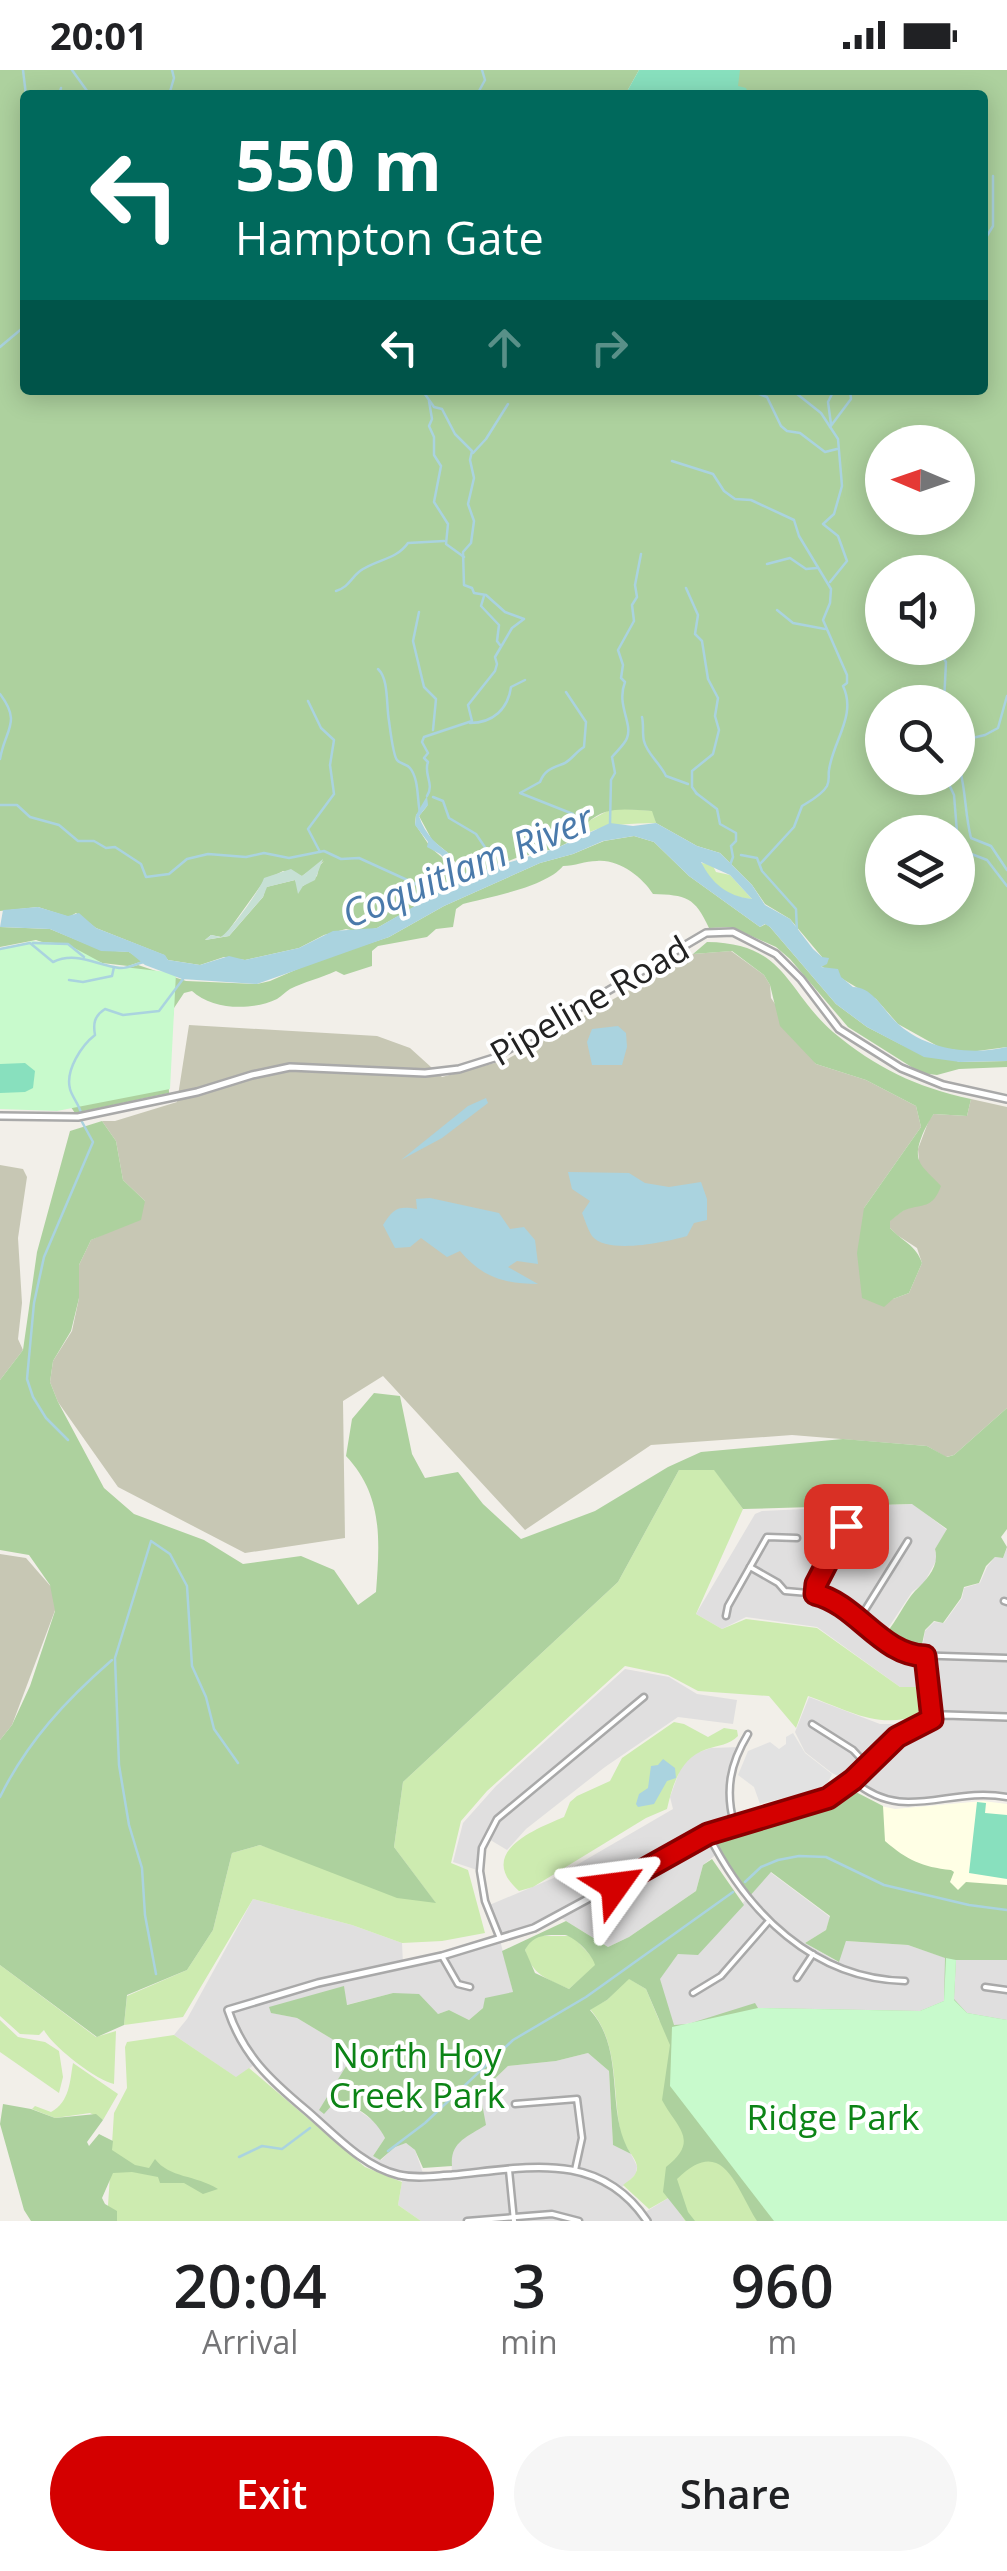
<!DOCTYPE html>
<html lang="en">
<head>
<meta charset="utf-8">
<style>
  body { margin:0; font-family:"Open Sans",sans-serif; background:#f6f6f6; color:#202124; height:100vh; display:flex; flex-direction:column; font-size:38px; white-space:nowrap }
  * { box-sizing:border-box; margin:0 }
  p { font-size:32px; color:#757577 }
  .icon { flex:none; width:55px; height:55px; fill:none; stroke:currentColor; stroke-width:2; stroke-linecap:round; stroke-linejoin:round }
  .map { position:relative; height:2151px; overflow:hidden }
  .details { display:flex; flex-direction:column; background:#fff; flex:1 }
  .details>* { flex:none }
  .hud { position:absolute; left:20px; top:20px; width:968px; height:305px; border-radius:10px; box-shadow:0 5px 25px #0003; background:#00695c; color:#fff; overflow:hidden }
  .needle { width:65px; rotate:272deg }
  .fabs { position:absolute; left:865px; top:355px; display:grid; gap:20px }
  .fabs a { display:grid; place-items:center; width:110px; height:110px; border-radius:50%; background:#fff; box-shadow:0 5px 25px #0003; font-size:50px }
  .pin { position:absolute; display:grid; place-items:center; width:85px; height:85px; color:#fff; margin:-42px; border-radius:20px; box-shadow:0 5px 15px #0006 }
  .me { position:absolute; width:110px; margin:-55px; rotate:59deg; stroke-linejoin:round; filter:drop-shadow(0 0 8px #0008) }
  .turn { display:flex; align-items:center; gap:35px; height:210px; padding:0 50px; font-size:45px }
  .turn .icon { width:130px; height:130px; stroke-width:2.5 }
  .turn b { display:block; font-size:70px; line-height:85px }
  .lanes { display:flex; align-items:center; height:95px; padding:0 50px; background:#0003; justify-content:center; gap:50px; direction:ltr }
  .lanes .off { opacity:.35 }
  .eta { display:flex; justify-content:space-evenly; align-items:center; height:170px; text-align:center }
  .eta b { font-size:60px; font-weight:600; line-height:70px }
  .cta { display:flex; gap:20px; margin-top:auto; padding:20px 50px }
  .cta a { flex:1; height:115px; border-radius:60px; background:#d40000; color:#fff; font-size:40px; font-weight:600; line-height:115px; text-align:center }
  .cta a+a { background:#f6f6f6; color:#202124 }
  .status { display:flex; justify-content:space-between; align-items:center; height:70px; padding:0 50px; background:#fff; direction:ltr }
  .status svg { height:28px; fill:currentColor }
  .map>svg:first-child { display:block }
  .residential { fill:#e0dfdf }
  .education { fill:#ffffe5 }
  .construction { fill:#c7c7b4 }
  .grass { fill:#cdebb0 }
  .forest { fill:#add19e; fill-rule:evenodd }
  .wetland { fill:#c6e0d4 }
  .park { fill:#c8facc }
  .pitch { fill:#88e0be }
  .parking { fill:#e2e2e2 }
  .water { fill:#aad3df; fill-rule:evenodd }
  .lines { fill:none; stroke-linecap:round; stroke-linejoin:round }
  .stream { stroke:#aad3df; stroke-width:2.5 }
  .minor-casing { stroke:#a9a9a9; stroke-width:9 }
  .tertiary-casing { stroke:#a9a9a9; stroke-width:10 }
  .minor { stroke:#fff; stroke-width:4 }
  .tertiary { stroke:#fff; stroke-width:5 }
  .route-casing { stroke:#8a0000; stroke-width:25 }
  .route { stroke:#d40000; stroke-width:18 }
  .labels { text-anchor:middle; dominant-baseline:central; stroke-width:8; stroke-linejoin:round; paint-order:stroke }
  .street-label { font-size:35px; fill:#222; stroke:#fff }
  .park-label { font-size:35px; fill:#0c8416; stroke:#fff }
  .water-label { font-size:38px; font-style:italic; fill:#4a7aab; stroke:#fff }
</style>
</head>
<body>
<div class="status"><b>20:01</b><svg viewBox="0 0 49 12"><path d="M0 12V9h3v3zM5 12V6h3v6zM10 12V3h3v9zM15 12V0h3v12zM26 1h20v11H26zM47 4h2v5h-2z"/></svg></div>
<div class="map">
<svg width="1007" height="2151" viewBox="0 0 1007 2151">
  <rect width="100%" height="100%" fill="#f2efe9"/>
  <g class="residential">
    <path d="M 913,1434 L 947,1460 L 935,1479 L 937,1489 L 924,1513 L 912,1522 L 881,1569 L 898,1582 L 918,1587 L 921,1617 L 900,1617 L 817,1557 L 746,1547 L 722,1559 L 696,1544 L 755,1444 L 762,1441 Z"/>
    <path d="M 1007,1478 L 1007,1645 L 945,1643 L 932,1648 L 922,1579 L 925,1561 L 934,1552 L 944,1553 L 962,1528 L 964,1518 L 980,1513 L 987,1497 L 995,1487 L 1003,1488 Z"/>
    <path d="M 625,1599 L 669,1607 L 697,1624 L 737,1630 L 733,1654 L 678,1647 L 605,1697 L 526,1759 L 507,1780 L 487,1768 L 482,1778 L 480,1801 L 453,1792 L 463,1753 L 496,1716 Z"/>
    <path d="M 809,1627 L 880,1654 L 899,1654 L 920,1646 L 926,1653 L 945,1646 L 1007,1649 L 1007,1726 L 975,1723 L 899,1731 L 885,1730 L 869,1723 L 854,1710 L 850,1712 L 832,1703 L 805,1682 L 795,1662 Z"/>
    <path d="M 740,1677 L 729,1717 L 735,1755 L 709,1764 L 718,1783 L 703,1795 L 696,1821 L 629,1867 L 608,1877 L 558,1846 L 500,1870 L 513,1922 L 483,1938 L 469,1950 L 449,1940 L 438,1944 L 393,1923 L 346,1935 L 344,1917 L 272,1943 L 297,1948 L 352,1981 L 353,1985 L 334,2033 L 347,2032 L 379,2055 L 385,2068 L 373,2086 L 381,2090 L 395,2076 L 406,2073 L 415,2080 L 424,2106 L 452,2104 L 451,2083 L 480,2023 L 508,1996 L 556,1991 L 588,1983 L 609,2001 L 613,2075 L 631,2084 L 637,2096 L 636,2104 L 619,2120 L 642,2144 L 670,2127 L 685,2151 L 421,2151 L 398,2135 L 403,2106 L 365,2089 L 255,1994 L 237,2008 L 174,1965 L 187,1949 L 253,1829 L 352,1855 L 402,1873 L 403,1894 L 499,1870 L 487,1836 L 556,1807 L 673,1739 L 670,1727 L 682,1694 L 696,1683 L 711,1678 Z"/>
    <path d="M 770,1802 L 830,1847 L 826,1860 L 805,1873 L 838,1892 L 846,1871 L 908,1875 L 946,1888 L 944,1931 L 920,1941 L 758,1938 L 672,1957 L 659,1909 L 678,1884 L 698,1884 Z"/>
    <path d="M 956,1890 L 1007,1890 L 1007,1950 L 967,1943 L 954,1930 Z"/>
  </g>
  <path class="education" d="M 983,1731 L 1007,1734 L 1007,1827 L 965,1826 L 879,1776 L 876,1735 L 895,1739 Z"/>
  <g class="construction">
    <path d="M 731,881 L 764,905 L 770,915 L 771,928 L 816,994 L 866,1010 L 916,1036 L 921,1057 L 864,1138 L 893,1229 L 909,1223 L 922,1193 L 917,1178 L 897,1165 L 890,1158 L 889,1151 L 904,1140 L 919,1090 L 918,1079 L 929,1050 L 934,1044 L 967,1046 L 971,1029 L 1007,1037 L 1007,1338 L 954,1385 L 946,1387 L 927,1376 L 792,1365 L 651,1375 L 525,1460 L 383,1306 L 343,1331 L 345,1468 L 245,1483 L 118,1417 L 58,1332 L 50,1312 L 53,1291 L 72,1261 L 79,1228 L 79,1195 L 91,1170 L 119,1157 L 145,1131 L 123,1110 L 116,1071 L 102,1051 L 115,1051 L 177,1032 L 189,955 L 377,966 L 410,978 L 442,1007 L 506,990 L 693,884 Z"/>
    <path d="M 0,1095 L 23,1099 L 27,1107 L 18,1168 L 22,1233 L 18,1269 L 23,1280 L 0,1310 Z"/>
    <path d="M 0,1484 L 26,1488 L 60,1527 L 12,1655 L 0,1670 Z"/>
  </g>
  <g class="grass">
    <path d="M 613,738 L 653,741 L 656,753 C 631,754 610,753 587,763 L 587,752 Z"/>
    <path d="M 701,793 L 712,794 L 716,802 L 730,805 L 752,829 C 729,828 710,815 701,793 Z"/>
    <path d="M 714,1399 L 743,1439 L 696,1544 L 722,1559 L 746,1549 L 817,1558 L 900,1617 L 916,1617 L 919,1645 C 878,1660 848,1640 808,1626 L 796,1658 L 769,1626 L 698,1621 L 668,1605 L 625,1596 L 487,1721 L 461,1751 L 451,1793 L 468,1800 L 485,1863 L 442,1871 L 402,1873 L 352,1855 L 253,1829 L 183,1947 L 124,1955 L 127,1926 L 187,1900 L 213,1860 L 232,1783 L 260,1775 L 435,1832 L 394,1777 L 403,1712 L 618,1512 L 679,1400 Z"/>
    <path d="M 674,1652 L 684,1654 L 708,1667 L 724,1658 L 737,1660 L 738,1666 C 729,1675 719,1675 707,1679 C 681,1687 673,1713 667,1739 L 646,1748 L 533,1817 L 519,1821 C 476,1783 533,1760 564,1747 L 570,1732 L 577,1726 L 610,1711 L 622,1688 Z"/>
    <path d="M 539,1866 L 572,1866 L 594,1889 L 596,1895 L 569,1919 C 547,1909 532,1905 525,1880 L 529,1871 Z"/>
    <path d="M 0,1895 L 96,1967 L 116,1961 L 114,2014 C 97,2011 52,1976 44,1960 L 39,1965 L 20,1964 L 0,1946 Z"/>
    <path d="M 628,1908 L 646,1919 L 659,1950 L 672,1957 L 774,2151 L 685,2151 L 670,2127 L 649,2139 L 623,2115 C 629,2110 638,2106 637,2096 C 635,2086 625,2078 622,2068 C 611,2025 621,1975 590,1939 L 607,1930 Z"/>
    <path d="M 0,1950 L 18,1967 L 45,1972 L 59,1981 L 63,2007 L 59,2023 L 0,1982 Z"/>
    <path d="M 174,1965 L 236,2007 L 249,1998 L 365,2097 L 402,2112 L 398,2135 L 421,2151 L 107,2151 L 114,2043 L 127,2018 L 125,1977 L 127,1972 Z"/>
    <path d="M 73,1993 L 118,2024 L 103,2050 L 90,2043 L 55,2048 L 32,2039 L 35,2036 L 51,2042 C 70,2032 70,2010 73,1993 Z"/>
  </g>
  <g class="forest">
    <path d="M 0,0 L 639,0 L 625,25 L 25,25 L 25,320 L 982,320 L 982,25 L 704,25 L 718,0 L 1007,0 L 1007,977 L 970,982 L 941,978 L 898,954 L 876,929 L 821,896 L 822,887 L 790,849 L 765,834 L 752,815 L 720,783 L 697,776 L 656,753 L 652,741 C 627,740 607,735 587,753 L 587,763 L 557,778 L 516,788 L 473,806 L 464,803 L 447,782 L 432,770 L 419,746 L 428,735 L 416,745 L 415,754 L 431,778 L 465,807 L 462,810 L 377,858 L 360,862 L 346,859 L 324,865 L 299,878 L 245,890 L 224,887 L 200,895 L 168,890 L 164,885 L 96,858 L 76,843 L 69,847 L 38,837 L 0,841 ZM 882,372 L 958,372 L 958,448 L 882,448 ZM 882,502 L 958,502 L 958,578 L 882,578 ZM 882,632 L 958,632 L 958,708 L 882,708 ZM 882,762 L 958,762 L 958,838 L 882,838 ZM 324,791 L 319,796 L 317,806 L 303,816 L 298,816 L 295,810 L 266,817 L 263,827 L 229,866 L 205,870 L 211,865 L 221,867 L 226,864 L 264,811 L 283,801 L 302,806 Z"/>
    <path d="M 634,766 L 654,772 L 689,806 L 760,857 L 766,854 L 770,857 L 836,934 L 867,957 L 902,975 L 960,992 L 1007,991 L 1007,997 L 959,999 L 937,1005 L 921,1003 L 848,957 L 790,889 L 776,877 L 731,857 L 709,858 C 695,827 686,825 653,824 C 642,807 619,789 597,791 C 585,791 575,796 563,796 C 546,817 490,827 463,834 L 456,839 L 453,857 L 436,859 L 427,867 L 378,876 L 372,881 L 372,896 L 344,905 L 336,901 C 321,908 304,912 290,919 C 285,922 282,926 277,929 C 252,941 212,940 192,921 L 184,923 L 174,938 L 168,993 L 169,1023 L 75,1043 L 0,935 L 138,895 L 186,911 L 257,914 L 270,911 L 316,891 L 389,867 L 444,836 L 540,793 L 573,784 L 604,771 Z"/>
    <path d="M 0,857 L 50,859 L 101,880 L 129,882 L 143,891 L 128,896 L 102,893 L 36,870 L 0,877 Z"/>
    <path d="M 707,872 C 786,873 785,920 833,962 C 876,998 916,1017 971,1029 L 967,1046 L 934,1044 C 927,1053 914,1078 919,1090 C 922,1099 935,1109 941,1116 C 932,1140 923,1133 905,1140 C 902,1141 892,1150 890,1151 L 890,1158 C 903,1172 916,1175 922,1193 L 909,1223 L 893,1229 L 884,1237 L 862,1228 L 857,1183 L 864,1138 L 921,1057 L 916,1036 L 866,1010 L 816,994 L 780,956 L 770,915 L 764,905 L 732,881 L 693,884 Z"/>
    <path d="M 102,1051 L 116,1071 L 123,1110 L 145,1131 L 141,1150 L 91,1170 L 79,1195 L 79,1228 L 71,1261 L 53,1291 L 50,1312 L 58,1332 L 104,1418 L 134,1444 L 204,1470 L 243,1494 L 301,1486 L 334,1500 L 358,1535 L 376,1522 C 380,1470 383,1425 346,1386 L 352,1349 L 374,1323 L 400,1326 L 412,1384 L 425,1408 L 458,1402 L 483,1434 L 521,1469 L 595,1441 L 668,1397 L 701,1382 L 843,1369 L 927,1376 L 947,1387 L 954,1385 L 1007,1338 L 1007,1459 L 1001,1467 L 1007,1477 L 1003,1488 L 995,1487 L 986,1496 L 979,1513 L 964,1517 L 961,1528 L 943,1553 L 934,1551 L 925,1560 L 921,1579 L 886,1563 C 897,1551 904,1533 915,1521 C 926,1510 940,1497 935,1479 L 947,1459 L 912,1434 L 743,1439 L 714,1400 L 679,1400 L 618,1512 L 403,1712 L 394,1777 L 436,1833 L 397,1828 L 260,1775 L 232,1783 L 213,1860 L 187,1900 L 127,1925 L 124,1955 L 97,1967 L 0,1895 L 0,1670 L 12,1655 L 30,1616 L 55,1541 L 50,1515 L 29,1485 L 0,1480 L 0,1310 L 23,1280 L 37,1182 L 70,1061 Z"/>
    <path d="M 852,1720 L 883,1736 L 885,1771 C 907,1790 922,1797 951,1800 L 954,1802 L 950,1812 L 958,1820 L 966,1812 L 1007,1815 L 1007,1890 L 956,1890 L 954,1929 L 967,1943 L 1007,1950 L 1007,2151 L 757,2151 C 735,2116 723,2064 677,2109 L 688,2142 L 695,2151 L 686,2151 L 663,2122 L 666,2097 C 701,2070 676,2057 662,2030 L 670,1975 L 646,1919 L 629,1909 L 607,1930 L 590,1940 C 627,1981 604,2043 631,2084 L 613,2075 L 609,2001 L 588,1983 L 556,1991 L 508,1996 L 480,2023 L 486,2055 C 467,2067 450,2072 452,2096 L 423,2098 L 415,2080 L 406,2073 L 395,2077 L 380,2090 L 373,2086 L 385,2068 C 376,2049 354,2032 334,2033 L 324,2044 L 319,2040 L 353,1985 L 352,1981 L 297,1948 L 271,1943 L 269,1937 L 344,1916 L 347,1935 L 393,1923 L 419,1924 L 438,1944 L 449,1940 L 469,1950 L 483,1938 L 485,1928 L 513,1922 L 502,1881 L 566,1851 L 608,1877 L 629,1867 L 696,1821 L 703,1795 L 712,1789 L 744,1835 L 698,1885 L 678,1884 L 660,1909 L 674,1955 L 688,1954 L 755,1933 L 758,1938 L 920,1941 L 944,1931 L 945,1888 L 908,1875 L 846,1871 L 839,1892 L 805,1873 L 826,1860 L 830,1846 L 771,1802 L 749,1827 L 714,1770 L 811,1740 ZM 565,1865 C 575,1867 593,1885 595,1895 L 569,1919 L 535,1903 L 525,1880 C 534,1863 548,1865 565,1865 Z"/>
    <path d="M 3,2034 L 31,2039 L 55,2048 L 96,2044 L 103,2050 L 87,2072 L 89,2076 L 99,2064 L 113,2071 L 112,2080 L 135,2095 L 149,2098 L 155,2089 C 169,2108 196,2105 218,2119 L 203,2124 L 184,2113 L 160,2113 L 158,2107 L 132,2102 L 113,2103 L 102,2128 L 105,2134 L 117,2141 L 117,2151 L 31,2151 L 24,2140 L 0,2054 Z"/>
  </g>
  <path class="wetland" d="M 323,789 L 315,810 L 303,816 L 298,824 L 295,810 L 267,817 L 263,827 L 229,866 L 205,870 L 211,865 L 221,867 C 232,859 260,820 264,808 L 291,799 L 302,806 Z"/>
  <g class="park">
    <path d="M 32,871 L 67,874 L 106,895 L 176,903 L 170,1019 L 57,1041 L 0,1039 L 0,880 Z"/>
    <path d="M 946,1888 L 956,1890 L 954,1930 L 967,1943 L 1007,1950 L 1007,2151 L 774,2151 L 670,2016 L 672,1957 L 758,1938 L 920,1941 L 944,1931 Z"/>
  </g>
  <g class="pitch">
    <path d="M 639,0 L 740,0 L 738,16 L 746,18 L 749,25 L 625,25 Z"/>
    <path d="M 25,993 L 35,1001 L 33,1018 L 25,1022 L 0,1023 L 0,994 Z"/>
    <path d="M 977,1732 L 986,1733 L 985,1743 L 1007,1745 L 1007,1809 L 969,1803 Z"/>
  </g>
  <path class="parking" d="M 793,1663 L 805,1683 L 832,1704 L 828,1712 L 818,1719 L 760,1734 L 754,1717 L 738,1705 L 748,1681 L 770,1672 L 779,1679 L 786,1674 L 786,1667 Z"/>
  <g class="water">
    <path d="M 427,726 L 428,735 L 419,746 C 425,765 438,776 453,786 L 454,793 L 468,805 L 557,778 L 610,753 L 633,756 L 656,753 L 697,776 L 720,783 L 752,815 L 765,835 L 790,849 L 813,879 L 822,887 L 829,888 L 827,894 L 821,897 L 838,899 L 841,907 L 853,917 C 872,917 882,938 895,951 C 923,979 969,986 1007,977 L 1007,991 L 960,992 L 924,987 L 867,957 L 836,934 L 770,857 L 765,854 L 760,857 L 689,806 L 654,772 L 634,766 L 603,771 L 573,784 L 540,793 L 444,836 L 389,867 L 257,914 L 182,909 L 145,895 L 129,882 L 101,881 L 50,859 L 0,857 L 3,840 L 38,837 L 68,846 L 79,843 L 96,858 L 165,885 L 168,890 L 200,895 L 229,886 L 245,890 L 299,878 L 333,861 L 377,858 L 465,807 L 440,784 L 427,777 L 428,772 L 415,755 L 416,745 ZM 701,792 L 730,805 L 752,829 C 726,826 712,813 701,792 Z"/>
    <path d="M 618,956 L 626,963 L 627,977 L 622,995 L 592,995 L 587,972 L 592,959 Z"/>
    <path d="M 486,1028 L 488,1033 L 442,1068 L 401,1090 L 468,1036 Z"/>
    <path d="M 568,1102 L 629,1103 L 645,1113 L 669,1117 L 701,1112 L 707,1129 L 707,1150 L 694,1153 L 687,1166 C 667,1172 607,1185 592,1166 C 588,1160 585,1150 582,1143 L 590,1131 L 572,1119 Z"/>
    <path d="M 430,1128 L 499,1143 L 510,1159 L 524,1157 L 535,1170 L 538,1194 L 517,1191 L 508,1197 L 538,1214 C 504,1214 482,1207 460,1181 L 447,1187 L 421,1168 L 410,1177 L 395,1178 L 383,1155 C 394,1138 398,1136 417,1139 L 416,1129 Z"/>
    <path d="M 663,1689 L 675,1698 L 676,1708 L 667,1711 L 654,1734 L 638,1737 L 636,1734 L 639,1724 L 648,1718 L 651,1696 L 658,1695 Z"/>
  </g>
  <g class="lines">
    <g class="stream">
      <path d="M 23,0 L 26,25"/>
      <path d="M 72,0 L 90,25"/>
      <path d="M 59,25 L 61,18"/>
      <path d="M 169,25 L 174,8 L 172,0"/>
      <path d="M 481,25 L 479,21 L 485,10 L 482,0"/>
      <path d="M 982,174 L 993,156 L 993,106"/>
      <path d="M 0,277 L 25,256"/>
      <path d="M 422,320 L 434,337 L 442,339 L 455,364 L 472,381 L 470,390 L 474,408 L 468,434 L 474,451 L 471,473 L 463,482 L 464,515 L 472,518 L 474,523 L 486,525 L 505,542 L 524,549 L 512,558 L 495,587 L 497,594 L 495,601 L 468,635 L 472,651 L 424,667 L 422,672 L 428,683 L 424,688 L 428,692 C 423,704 435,714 427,726"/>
      <path d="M 749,320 L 767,327 L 781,356 L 787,361 L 800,363 L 825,382 L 837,379"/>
      <path d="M 792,320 L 821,343 L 838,369 L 842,416 L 834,444 L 823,454 L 838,466 L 847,491 L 830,512"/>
      <path d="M 429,331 L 432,349 L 429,356 L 434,367 L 434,385 L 441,396 L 434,432 L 448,454 L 446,474 L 464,487"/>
      <path d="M 831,354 L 828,332 L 834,320"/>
      <path d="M 830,357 L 851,329 L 850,320"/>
      <path d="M 473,383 L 486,369 L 508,334"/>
      <path d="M 672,391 L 713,404 L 724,421 L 735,429 L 751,430 L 794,450 L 799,466 L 831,519 L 830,533 L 823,550 L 847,605 L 847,613 L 843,616 C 857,645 833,671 829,700 C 828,706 830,710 827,716 C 822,725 810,731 802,736 L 794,757 L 760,794"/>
      <path d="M 767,494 L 790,488 L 806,499 L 817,498"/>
      <path d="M 686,518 L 698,545 L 695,564 L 702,571 L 708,609 L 718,628 L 715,646 L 719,660 L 713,684 L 692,701 L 692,717 L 697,724"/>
      <path d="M 336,521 C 349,517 350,509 360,501 C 377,489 396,490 408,473 L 444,471"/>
      <path d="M 484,526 L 481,536 L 499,555 L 497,571 L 500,575"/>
      <path d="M 777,540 L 793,553 L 825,559"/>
      <path d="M 419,542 L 413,571 L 424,617 L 436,629 L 433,660"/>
      <path d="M 937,578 L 946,592 L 944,632"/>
      <path d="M 378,599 C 389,609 386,635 389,651 C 390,658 393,685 397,690 C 400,694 407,694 410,698 C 419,709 417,729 420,743"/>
      <path d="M 566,622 L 586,652 L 584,677 C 577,681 572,689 565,693 C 553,698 545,699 540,712 L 520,723 L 573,744 L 581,765"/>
      <path d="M 0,624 C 22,653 5,659 0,689"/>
      <path d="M 308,631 L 321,658 L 334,670 L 330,695 L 334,724 L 308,759 L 320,782"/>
      <path d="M 642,647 C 644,656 642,663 644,671 C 647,684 660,693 666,706 L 688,714"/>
      <path d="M 470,653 C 493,653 508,639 511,617 L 525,610"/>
      <path d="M 958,683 L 968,669 L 985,665 L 998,658 L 1007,626"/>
      <path d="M 958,688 L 962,694 L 960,700 C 966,722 965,745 971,768 L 991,776 L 1007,800"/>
      <path d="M 946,708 L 954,725 L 957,762"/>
      <path d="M 696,723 L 717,739 L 720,754 L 736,763 L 736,771 L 731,776 L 733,787 L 730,795"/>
      <path d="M 433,727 L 443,731 L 449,748 L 476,764 L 497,795"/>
      <path d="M 0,735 L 17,735 L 30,747 L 59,755 L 78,771 L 94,771 L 106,778 L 115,777 L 141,794 L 146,807 L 169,804 L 187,789 L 208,784 L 246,787 L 264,783 L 289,788 L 324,781 L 341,789 L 359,788 L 416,814 L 438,812 L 449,815"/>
      <path d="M 610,753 L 611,710 L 615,703 L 612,687 C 616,682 625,674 627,668 C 633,653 616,635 625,612 L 621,608 L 623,595 L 618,580 L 634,551 L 632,535 L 637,527 L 635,515 L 641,484"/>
      <path d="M 958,767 L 961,780 L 987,790 L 1007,816"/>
      <path d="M 741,785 L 757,788 L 762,801 L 796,839 L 797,862"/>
      <path d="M 400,818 L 414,815"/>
      <path d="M 33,873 L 68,874 L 84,887"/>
      <path d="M 0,879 L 30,873 L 53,892 C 76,881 96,895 119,898 C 128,899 135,894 144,892"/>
      <path d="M 69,910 L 83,912 L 112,906 L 114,897"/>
      <path d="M 81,1043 C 79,1034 72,1027 70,1019 C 65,1000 82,975 95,965 C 93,954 94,946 105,939 L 123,945 L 159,941 L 183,909"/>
      <path d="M 68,1370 L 46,1348 L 33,1327 L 27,1309 L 34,1233 L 44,1187 L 93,1072 L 81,1050"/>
      <path d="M 0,1727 C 27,1672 66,1630 112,1590"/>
      <path d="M 745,1812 L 761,1797 L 778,1790 L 799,1786 L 826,1787 L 884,1815 L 969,1835 L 1007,1840"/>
      <path d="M 156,1904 L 145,1845 L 142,1798 L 129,1755 L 119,1695 L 115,1588 L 151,1471 L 170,1484 L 187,1516 L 192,1596 L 206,1627 L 214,1659 L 238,1693"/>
      <path d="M 388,2081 L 425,2053 L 513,1970 L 586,1927 L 733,1822"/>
      <path d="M 239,2087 L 262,2076 L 282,2079 L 310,2058"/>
    </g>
    <g class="minor-casing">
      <g id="minor">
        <path d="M 750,1497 L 778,1513 L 785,1521 L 820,1524 L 836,1531 L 899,1580 L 910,1585 L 1007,1588"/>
        <path d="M 815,1523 L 816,1513 L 850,1449"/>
        <path d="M 1004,1531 L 1007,1532"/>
        <path d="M 726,1546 L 728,1536 L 767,1467 L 797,1468"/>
        <path d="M 860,1548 L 908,1471"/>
        <path d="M 919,1586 L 925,1651"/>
        <path d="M 925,1586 L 932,1649"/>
        <path d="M 812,1654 L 853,1680 L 868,1696"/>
        <path d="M 854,1711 C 904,1754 948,1716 1007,1727"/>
        <path d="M 734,1754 C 725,1720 730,1694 748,1664"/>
        <path d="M 708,1764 C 747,1842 813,1909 905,1911"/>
        <path d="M 499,1866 L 485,1831 L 480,1801 L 482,1778 L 497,1749 L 644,1627"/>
        <path d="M 442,1886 L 458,1914 L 470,1917"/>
        <path d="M 797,1908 L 813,1884"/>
        <path d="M 985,1917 L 1007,1920"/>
        <path d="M 693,1923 L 721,1906 L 768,1852"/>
        <path d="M 515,2034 L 577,2029 L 582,2068 L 575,2100"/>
        <path d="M 509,2100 L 514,2151"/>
        <path d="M 467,2151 L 552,2144 L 579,2151"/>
      </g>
    </g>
    <g class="tertiary-casing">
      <g id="tertiary">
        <path d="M 0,1046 L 78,1047 L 197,1022 L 252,1005 L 290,997 L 425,1003 L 459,999 L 494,988 L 706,863 L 733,862 L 776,884 L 801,909 L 839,959 L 901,998 L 943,1015 L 1007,1029"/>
        <path d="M 647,2151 C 599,2079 526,2098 452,2105 C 434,2106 417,2109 399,2105 C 363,2097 333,2063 306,2040 C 270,2010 243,1985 228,1940 L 318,1913 L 442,1886 L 534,1858 L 708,1764 L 828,1727 L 853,1710 L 897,1667 L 925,1651 L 945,1645 L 1007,1647"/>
      </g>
    </g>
    <use href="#minor" class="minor"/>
    <use href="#tertiary" class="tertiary"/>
  </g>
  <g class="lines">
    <g class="route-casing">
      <path id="route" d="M 615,1816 L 708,1764 L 828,1728 L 853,1710 L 897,1667 L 932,1649 L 925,1586 C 881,1585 857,1534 815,1524 L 816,1514 L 846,1456"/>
    </g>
    <use href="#route" class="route"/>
  </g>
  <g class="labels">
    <g class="street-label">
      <text transform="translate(589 930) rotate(-30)">Pipeline Road</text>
    </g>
    <g class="park-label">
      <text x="417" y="1984">North Hoy<tspan x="417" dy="40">Creek Park</tspan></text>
      <text x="833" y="2046">Ridge Park</text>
    </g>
    <g class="water-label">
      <text transform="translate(467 795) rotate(-22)">Coquitlam River</text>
    </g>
  </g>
</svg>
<div class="fabs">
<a><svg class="needle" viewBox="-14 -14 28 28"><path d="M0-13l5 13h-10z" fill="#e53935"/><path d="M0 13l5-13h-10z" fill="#757577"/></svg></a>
<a><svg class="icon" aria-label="sound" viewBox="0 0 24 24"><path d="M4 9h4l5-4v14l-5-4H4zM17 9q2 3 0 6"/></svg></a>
<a><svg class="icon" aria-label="search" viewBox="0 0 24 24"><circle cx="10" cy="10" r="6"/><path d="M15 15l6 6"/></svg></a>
<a><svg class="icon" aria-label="layers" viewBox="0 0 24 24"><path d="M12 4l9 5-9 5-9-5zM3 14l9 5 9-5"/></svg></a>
</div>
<div class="pin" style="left:846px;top:1456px;background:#d93025"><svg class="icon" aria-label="arrive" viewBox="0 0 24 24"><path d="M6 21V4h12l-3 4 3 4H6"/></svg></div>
<svg class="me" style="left:615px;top:1816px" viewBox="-20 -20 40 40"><path d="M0-17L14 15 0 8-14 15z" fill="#d40000" stroke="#fff" stroke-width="4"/></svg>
<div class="hud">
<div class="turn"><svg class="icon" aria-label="left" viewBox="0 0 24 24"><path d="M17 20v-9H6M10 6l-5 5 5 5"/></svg><div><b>550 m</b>Hampton Gate</div></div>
<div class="lanes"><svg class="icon" aria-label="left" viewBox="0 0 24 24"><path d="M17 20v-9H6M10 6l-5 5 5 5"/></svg><svg class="icon off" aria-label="ahead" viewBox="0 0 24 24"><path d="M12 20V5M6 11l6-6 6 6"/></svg><svg class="icon off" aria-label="right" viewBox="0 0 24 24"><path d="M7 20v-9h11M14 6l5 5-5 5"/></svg></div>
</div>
</div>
<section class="details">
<div class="eta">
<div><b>20:04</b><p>Arrival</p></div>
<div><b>3</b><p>min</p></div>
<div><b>960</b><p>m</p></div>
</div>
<div class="cta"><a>Exit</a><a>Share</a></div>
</section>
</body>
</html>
